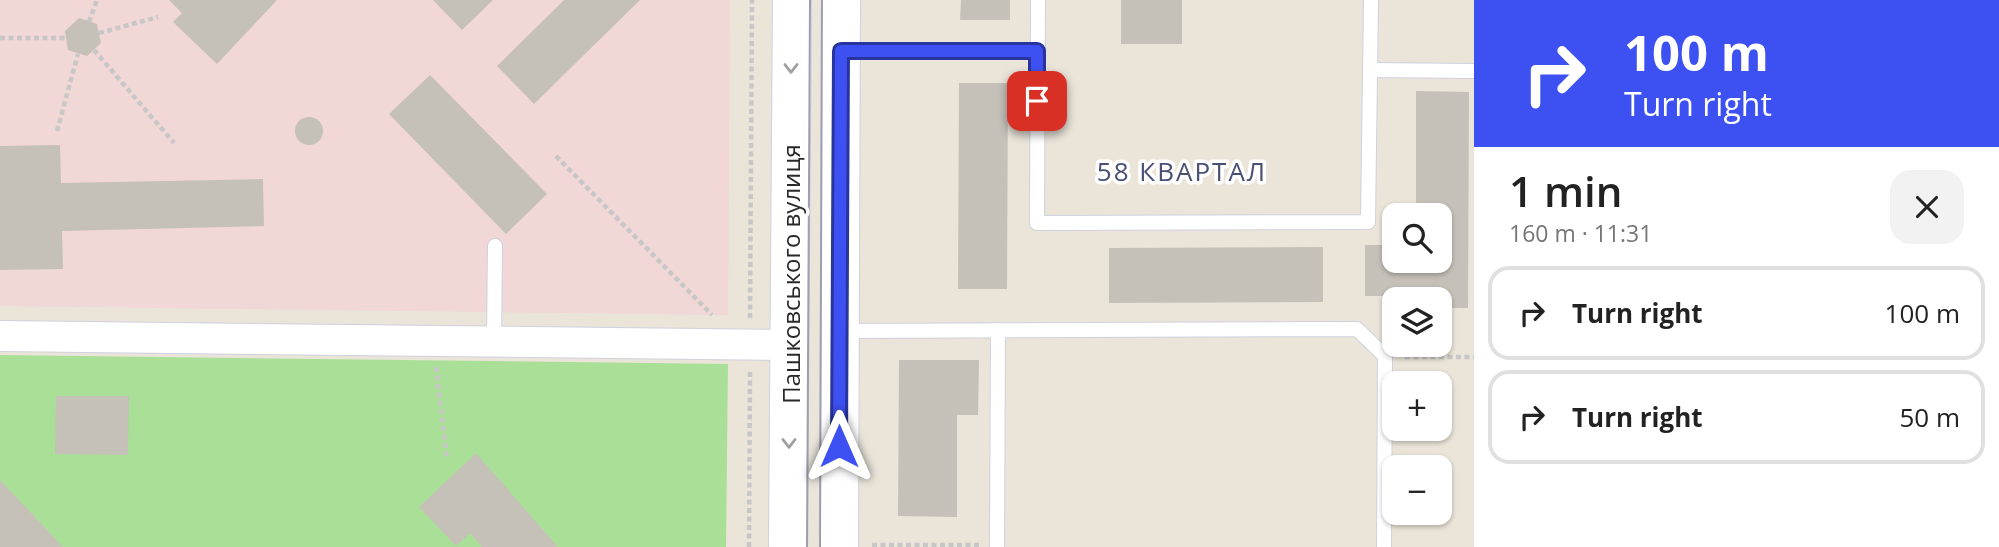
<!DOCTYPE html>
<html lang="en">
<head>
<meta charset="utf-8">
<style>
  body { margin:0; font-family:"Open Sans",sans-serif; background:#f2f2f2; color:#222; height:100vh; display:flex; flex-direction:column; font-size:26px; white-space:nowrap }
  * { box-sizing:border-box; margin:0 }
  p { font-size:23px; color:#767676 }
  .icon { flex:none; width:38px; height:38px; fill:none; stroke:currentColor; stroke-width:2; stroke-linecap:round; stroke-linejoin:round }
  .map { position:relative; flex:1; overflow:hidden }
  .sheet { display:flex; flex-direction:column; background:#fff; width:525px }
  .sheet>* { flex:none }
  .hud { background:#3d51f3; color:#fff; overflow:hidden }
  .tools { position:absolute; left:1382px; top:203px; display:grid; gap:14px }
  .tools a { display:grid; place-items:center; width:70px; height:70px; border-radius:14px; background:#fff; box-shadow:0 2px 5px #0004; font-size:35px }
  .pin { position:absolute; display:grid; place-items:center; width:60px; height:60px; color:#fff; margin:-30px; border-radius:14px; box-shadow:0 4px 10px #0006 }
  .me { position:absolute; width:77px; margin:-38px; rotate:0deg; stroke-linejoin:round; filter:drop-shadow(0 0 5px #0008) }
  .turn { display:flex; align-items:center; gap:24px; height:147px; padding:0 35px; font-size:32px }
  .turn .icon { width:91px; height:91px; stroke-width:2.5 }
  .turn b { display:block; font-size:49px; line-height:60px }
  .round { display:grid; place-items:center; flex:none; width:74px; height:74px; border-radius:21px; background:#f2f2f2 }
  .headline { display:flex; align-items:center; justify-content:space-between; height:119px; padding:0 35px }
  h1 { font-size:42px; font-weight:600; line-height:52px }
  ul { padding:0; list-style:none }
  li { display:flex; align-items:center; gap:21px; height:94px; margin:0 14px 10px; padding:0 21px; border:4px solid #e0e0e0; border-radius:21px }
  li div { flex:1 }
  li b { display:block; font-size:26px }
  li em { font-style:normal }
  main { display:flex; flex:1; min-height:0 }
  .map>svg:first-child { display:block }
  .medical { fill:#f1d7d6 }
  .green { fill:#aadf97 }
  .building { fill:#c5c1b9 }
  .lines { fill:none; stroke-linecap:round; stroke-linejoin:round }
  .lane-casing { stroke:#cfd1e0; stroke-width:16 }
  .street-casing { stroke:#cfd1e0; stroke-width:32 }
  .secondary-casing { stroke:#cfd1e0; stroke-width:40 }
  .path { stroke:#c7c7c7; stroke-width:4.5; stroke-dasharray:5 3.5; stroke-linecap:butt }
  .lane { stroke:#fff; stroke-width:14 }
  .street { stroke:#fff; stroke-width:30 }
  .secondary { stroke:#fff; stroke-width:38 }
  .tram { stroke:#9d9eb2; stroke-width:2 }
  .oneway { stroke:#9e9e9e }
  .route-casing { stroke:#28359e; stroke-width:18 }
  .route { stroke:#3d51f3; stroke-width:12 }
  .labels { text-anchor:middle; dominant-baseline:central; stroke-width:7; stroke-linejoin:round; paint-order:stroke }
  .street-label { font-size:24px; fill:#282828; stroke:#fff }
  .neighbourhood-label { font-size:26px; letter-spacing:2px; fill:#4a4f76; stroke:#fff }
</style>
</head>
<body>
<main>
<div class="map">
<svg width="1474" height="547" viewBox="0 0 1474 547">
  <rect width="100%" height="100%" fill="#eae4d9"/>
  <path class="medical" d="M 0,0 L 730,0 L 728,315 L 0,306 Z"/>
  <path class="green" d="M 0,355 L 728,364 L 726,547 L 0,547 Z"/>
  <g class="building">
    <path d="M 169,0 L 277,0 L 217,64 L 173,22 L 182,13 Z"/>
    <path d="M 433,0 L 493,0 L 462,30 Z"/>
    <path d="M 564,0 L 640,0 L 534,104 L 497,66 Z"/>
    <path d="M 961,0 L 1010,0 L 1010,20 L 960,20 Z"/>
    <rect x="1121" y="0" width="61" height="44"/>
    <path d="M 79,18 L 97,24 L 101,43 L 87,56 L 68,50 L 66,38 L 65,31 Z"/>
    <path d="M 430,75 L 547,194 L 506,234 L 389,114 Z"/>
    <path d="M 959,83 L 1008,83 L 1007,289 L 958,289 Z"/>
    <path d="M 1416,91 L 1469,92 L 1468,308 L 1440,308 L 1440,299 L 1415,299 L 1415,296 L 1365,296 L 1365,245 L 1395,245 L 1395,261 L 1440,261 L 1440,215 L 1416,215 Z"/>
    <circle cx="309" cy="131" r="14"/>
    <path d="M 60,145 L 61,183 L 263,179 L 264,226 L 62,231 L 63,269 L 0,270 L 0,146 Z"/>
    <path d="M 1323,247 L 1323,302 L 1109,303 L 1109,248 Z"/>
    <path d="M 899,360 L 979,360 L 978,415 L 957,415 L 957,517 L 898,516 Z"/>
    <path d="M 56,396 L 129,396 L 128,455 L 55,454 Z"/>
    <path d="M 476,453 L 558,547 L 482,547 L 470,533 L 456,546 L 419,507 Z"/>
    <path d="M 0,480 L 63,547 L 0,547 Z"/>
  </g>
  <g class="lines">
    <g class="lane-casing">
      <g id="lane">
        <path d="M 1038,0 L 1037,223 L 1368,222 L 1371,0"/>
        <path d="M 842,51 L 1037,51"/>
        <path d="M 1370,70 L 1474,71"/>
        <path d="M 842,331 L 1357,329 L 1385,356 L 1384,547"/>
        <path d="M 494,341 L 495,246"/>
        <path d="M 997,547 L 998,330"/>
      </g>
    </g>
    <g class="street-casing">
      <path id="street" d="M 0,336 L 790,345"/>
    </g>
    <g class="secondary-casing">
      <g id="secondary">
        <path d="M 788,547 L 792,0"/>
        <path d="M 839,547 L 841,0"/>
      </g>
    </g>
    <g class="path">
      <path d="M 89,22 L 97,0"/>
      <path d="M 99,33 L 158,17"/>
      <path d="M 0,38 L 66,38"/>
      <path d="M 94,50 L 174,143"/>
      <path d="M 57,131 L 78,54"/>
      <path d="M 556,156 L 712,315"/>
      <path d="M 750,318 L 752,0"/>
      <path d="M 1405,357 L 1474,357"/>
      <path d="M 436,367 L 447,459"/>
      <path d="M 872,545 L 980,545"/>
      <path d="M 749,547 L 750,372"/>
    </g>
    <use href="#lane" class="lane"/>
    <use href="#street" class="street"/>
    <use href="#secondary" class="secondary"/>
    <g class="tram">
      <path d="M 807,547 L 810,0"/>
      <path d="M 820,547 L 822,0"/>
    </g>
  </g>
  <defs><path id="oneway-chevron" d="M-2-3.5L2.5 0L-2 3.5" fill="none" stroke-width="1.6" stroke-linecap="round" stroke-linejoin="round" transform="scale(1.75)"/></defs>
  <g class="oneway">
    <use href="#oneway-chevron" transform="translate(791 68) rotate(90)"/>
    <use href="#oneway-chevron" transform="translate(789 443) rotate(90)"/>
  </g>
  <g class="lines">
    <g class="route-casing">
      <path id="route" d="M 839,446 L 841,51 L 1037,51 L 1037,101"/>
    </g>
    <use href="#route" class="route"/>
  </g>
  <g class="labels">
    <g class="street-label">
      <text transform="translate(790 274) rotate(-90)">Пашковського вулиця</text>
    </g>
    <g class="neighbourhood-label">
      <text x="1182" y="171">58 КВАРТАЛ</text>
    </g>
  </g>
</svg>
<div class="tools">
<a><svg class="icon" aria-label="search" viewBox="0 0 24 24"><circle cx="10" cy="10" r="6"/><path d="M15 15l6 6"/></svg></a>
<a><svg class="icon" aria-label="layers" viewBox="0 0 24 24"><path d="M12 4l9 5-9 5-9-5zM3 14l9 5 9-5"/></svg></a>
<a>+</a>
<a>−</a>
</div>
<div class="pin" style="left:1037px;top:101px;background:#d93025"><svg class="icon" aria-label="arrive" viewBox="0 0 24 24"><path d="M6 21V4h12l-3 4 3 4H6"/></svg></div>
<svg class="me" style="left:839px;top:446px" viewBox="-20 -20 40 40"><path d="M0-17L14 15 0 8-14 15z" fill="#3d51f3" stroke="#fff" stroke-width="4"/></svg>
</div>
<section class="sheet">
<div class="hud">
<div class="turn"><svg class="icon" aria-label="right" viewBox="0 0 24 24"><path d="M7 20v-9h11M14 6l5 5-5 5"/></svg><div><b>100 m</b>Turn right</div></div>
</div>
<div class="headline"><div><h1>1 min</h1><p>160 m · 11:31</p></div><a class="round"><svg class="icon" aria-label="close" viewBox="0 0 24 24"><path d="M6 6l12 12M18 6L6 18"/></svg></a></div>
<ul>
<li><svg class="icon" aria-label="right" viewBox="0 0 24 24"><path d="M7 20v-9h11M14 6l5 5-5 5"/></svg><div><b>Turn right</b></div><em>100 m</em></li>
<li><svg class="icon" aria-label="right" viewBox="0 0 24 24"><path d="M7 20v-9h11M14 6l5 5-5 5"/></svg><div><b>Turn right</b></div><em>50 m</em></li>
</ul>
</section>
</main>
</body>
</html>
